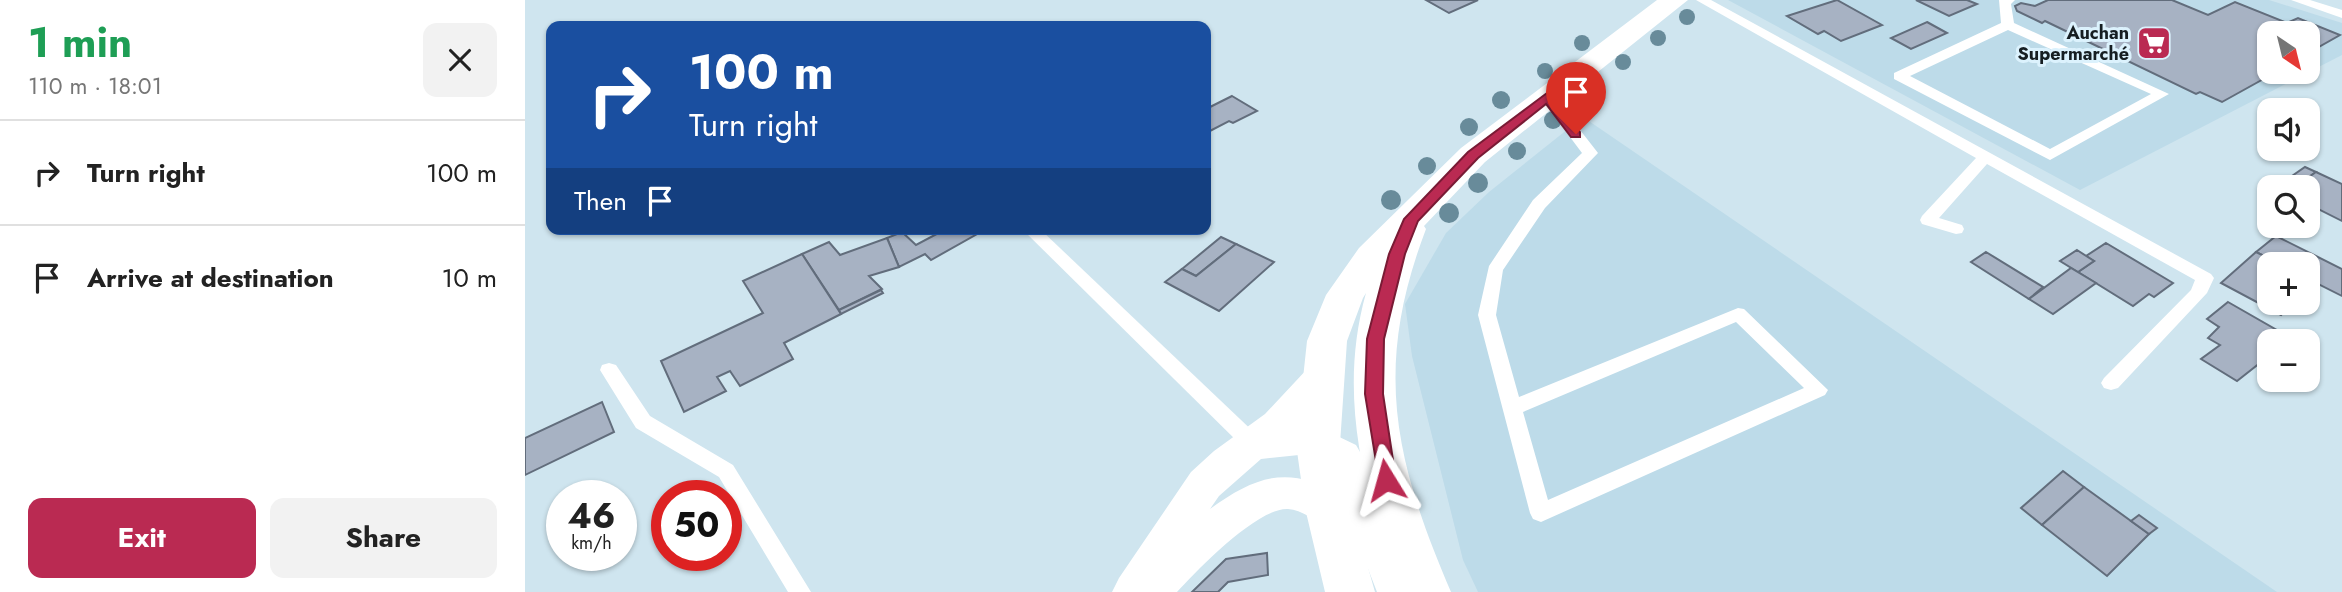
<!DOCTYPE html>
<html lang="en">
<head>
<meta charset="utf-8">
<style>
  body { margin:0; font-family:Jost,sans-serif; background:#f2f2f2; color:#222; height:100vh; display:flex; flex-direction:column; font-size:26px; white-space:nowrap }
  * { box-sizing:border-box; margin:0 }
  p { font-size:23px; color:#767676 }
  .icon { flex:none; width:38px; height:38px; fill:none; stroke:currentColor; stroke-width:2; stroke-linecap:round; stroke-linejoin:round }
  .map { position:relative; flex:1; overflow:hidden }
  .side { display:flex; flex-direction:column; background:#fff; width:525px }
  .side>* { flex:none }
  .hud { position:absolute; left:21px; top:21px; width:665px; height:214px; border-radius:14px; box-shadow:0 2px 5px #0004; background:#1a4fa0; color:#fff; overflow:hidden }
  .needle { width:46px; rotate:145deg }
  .buttons { position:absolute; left:1732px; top:21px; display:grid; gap:14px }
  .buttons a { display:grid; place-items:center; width:63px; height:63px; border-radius:14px; background:#fff; box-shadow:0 2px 5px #0004; font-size:35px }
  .speed { position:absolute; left:21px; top:480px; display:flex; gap:14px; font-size:35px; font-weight:700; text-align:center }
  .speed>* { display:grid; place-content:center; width:91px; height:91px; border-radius:50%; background:#fff; box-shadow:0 2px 5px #0004; line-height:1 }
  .speed small { font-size:18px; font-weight:400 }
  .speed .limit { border:10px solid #d22; background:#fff; color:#111 }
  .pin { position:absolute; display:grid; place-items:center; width:60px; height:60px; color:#fff; margin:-72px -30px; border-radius:50% 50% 50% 0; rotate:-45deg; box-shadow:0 0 7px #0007 }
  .pin .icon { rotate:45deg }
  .me { position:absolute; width:77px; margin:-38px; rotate:352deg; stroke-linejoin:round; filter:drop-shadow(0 0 5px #0008) }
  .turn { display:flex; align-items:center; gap:24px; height:147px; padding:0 28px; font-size:32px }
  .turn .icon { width:91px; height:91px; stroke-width:2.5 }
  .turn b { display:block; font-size:49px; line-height:60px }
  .then { display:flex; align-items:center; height:66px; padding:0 28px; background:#0003; gap:14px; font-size:26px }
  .round { display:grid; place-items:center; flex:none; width:74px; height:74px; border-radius:14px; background:#f2f2f2 }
  .head { display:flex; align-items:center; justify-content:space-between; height:119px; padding:0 28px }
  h1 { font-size:42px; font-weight:700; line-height:52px; color:#1e9e55 }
  .button { display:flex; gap:14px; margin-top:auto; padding:14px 28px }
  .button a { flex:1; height:80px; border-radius:14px; background:#ba2a52; color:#fff; font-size:28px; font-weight:700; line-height:80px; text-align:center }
  .button a+a { background:#f2f2f2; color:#222 }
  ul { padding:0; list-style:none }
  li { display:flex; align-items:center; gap:21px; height:105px; padding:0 28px; border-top:2px solid #e0e0e0 }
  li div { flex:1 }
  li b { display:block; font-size:26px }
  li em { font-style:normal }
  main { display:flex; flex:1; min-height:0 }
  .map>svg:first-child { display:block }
  .built { fill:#bddbe9; fill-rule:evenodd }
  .building { fill:#a7b2c3; stroke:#626d7c; stroke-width:2 }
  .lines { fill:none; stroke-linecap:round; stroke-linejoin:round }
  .lane { fill:#fff; fill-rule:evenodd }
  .street { fill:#fff; fill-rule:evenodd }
  .secondary { fill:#fff; fill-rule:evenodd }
  .tree { fill:#688b9a }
  .route { fill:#ba2a52; stroke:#791b35; stroke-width:2 }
  .labels { text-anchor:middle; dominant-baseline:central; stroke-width:6; stroke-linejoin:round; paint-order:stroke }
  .far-poi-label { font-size:18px; font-weight:bold; fill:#161e22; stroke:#dcf2fd; text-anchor:end }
</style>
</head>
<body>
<main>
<section class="side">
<div class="head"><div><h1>1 min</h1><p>110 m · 18:01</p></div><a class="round"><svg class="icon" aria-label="close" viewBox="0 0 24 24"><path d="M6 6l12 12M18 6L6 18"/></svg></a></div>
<ul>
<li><svg class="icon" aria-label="right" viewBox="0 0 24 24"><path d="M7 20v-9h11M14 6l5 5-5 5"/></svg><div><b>Turn right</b></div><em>100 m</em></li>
<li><svg class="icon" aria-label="arrive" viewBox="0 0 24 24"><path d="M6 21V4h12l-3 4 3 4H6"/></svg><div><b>Arrive at destination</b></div><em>10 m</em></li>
</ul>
<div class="button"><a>Exit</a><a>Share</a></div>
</section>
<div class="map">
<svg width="1817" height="592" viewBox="0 0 1817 592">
  <rect width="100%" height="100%" fill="#cfe5ef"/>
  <g class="built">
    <path d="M 1203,0 L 1744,0 L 1817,23 L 1817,55 L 1555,190 ZM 1745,33 L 1783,33 L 1783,72 L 1745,72 Z"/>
    <path d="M 1058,117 L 1752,592 L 953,592 L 938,560 L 887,356 L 880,304 L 921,233 L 964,192 Z"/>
  </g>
  <g class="building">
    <path d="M 901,0 L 953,0 L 924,13 Z"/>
    <path d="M 1312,0 L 1357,25 L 1316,41 L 1299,31 L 1293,34 L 1262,16 Z"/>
    <path d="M 1391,0 L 1442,0 L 1452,4 L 1424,16 Z"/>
    <path d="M 1523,0 L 1647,0 L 1683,15 L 1710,2 L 1762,23 L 1773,18 L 1815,35 L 1783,53 L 1783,33 L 1745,33 L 1745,72 L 1751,72 L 1697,102 L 1675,92 L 1671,94 L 1520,21 L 1517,23 L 1492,11 L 1490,6 L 1496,3 L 1510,6 Z"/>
    <path d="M 1402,22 L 1422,33 L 1386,49 L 1366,38 Z"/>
    <path d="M 707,96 L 732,111 L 708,123 L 704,121 L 681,133 L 681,116 L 684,114 L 681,109 Z"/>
    <path d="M 1780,167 L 1791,172 L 1770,187 L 1751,187 Z"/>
    <path d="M 1791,172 L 1817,184 L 1817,221 L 1783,204 L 1783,187 L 1770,187 Z"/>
    <path d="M 421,229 L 461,229 L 406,260 L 400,254 L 374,267 L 362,238 L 377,232 L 391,245 Z"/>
    <path d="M 1751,236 L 1817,269 L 1817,296 L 1783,279 L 1783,264 L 1755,264 L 1731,252 Z"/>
    <path d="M 696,237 L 711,244 L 671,276 L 657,269 Z"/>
    <path d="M 362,238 L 374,267 L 344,276 L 357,289 L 314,310 L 277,254 L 304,242 L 315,255 Z"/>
    <path d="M 1581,243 L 1648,283 L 1629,297 L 1624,294 L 1608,306 L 1553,272 L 1569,261 L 1561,256 Z"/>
    <path d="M 711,244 L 749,262 L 694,311 L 640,282 L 657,269 L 671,276 Z"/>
    <path d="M 1552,250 L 1569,261 L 1553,272 L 1535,261 Z"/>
    <path d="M 1461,252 L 1518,287 L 1504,299 L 1446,262 Z"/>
    <path d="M 1731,252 L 1755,264 L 1745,264 L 1745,303 L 1769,303 L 1756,315 L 1696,283 Z"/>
    <path d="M 277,254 L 316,314 L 259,343 L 268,359 L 215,386 L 205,371 L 192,377 L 201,391 L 159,412 L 136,361 L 238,313 L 218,281 Z"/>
    <path d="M 1546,268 L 1571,283 L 1528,314 L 1504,299 Z"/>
    <path d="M 356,290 L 358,293 L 316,314 L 314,310 Z"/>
    <path d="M 1703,302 L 1766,338 L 1762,341 L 1745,341 L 1745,355 L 1712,381 L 1676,359 L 1695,345 L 1683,338 L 1694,327 L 1682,319 Z"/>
    <path d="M 77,402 L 89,432 L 0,475 L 0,438 Z"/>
    <path d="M 1538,471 L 1559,487 L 1517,525 L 1496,508 Z"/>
    <path d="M 1559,487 L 1624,534 L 1582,576 L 1517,525 Z"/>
    <path d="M 1614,515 L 1632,528 L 1624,534 L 1606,521 Z"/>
    <path d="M 742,553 L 743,575 L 703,582 L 693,592 L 667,592 L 701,559 Z"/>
  </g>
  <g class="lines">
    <g class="lane">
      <path d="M 1171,0 L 1186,0 L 1686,274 L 1689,278 L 1682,293 L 1593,388 L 1586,390 L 1579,388 L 1576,383 L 1579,378 L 1666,290 L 1670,280 L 1462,164 L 1414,218 L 1437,225 L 1439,229 L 1437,233 L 1431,234 L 1397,224 L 1395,220 L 1397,216 L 1451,158 Z"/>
      <path d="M 1474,0 L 1490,0 L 1486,4 L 1489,23 L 1644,94 L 1525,160 L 1369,79 L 1369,73 L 1476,23 ZM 1483,30 L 1626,94 L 1525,149 L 1385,76 Z"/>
      <path d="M 1766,0 L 1785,0 L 1817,10 L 1817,18 Z"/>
      <path d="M 1022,93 L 1027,94 L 1073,153 L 1020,208 L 978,270 L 971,315 L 994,397 L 1213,308 L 1219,309 L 1303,390 L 1300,395 L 1016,522 L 1008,519 L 1005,513 L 953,315 L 964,266 L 1008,200 L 1057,153 L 1015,97 ZM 1211,322 L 1279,388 L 1023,500 L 998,412 Z"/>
      <path d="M 497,229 L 515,229 L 735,438 L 738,444 L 735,450 L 728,452 L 721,450 Z"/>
      <path d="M 84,363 L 91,365 L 125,416 L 208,465 L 286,592 L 263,592 L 194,477 L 111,428 L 75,370 L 77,365 Z"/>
    </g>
    <path class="street" d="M 797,363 L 810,367 L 815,377 L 776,425 L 806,433 L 831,445 L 849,476 L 877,553 L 896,592 L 852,592 L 821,512 L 817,520 L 803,525 C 790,521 777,510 763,509 C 733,507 672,570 652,592 L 587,592 L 594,578 L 666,472 L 689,451 L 740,414 L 784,367 ZM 774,455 L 803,467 L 816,495 C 764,465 732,475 685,509 L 694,496 L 736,459 Z"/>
    <path class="secondary" d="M 1132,0 L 1163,0 L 960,162 L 899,226 L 901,229 C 848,368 869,459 926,592 L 876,592 C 839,495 812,396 841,293 L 838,298 L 822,341 L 815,444 L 826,508 L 850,592 L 800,592 L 780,508 L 771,444 L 782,341 L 801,295 L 834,248 L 936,148 Z"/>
  </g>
  <g class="tree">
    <circle cx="1162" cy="17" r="8"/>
    <circle cx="1133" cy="38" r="8"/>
    <circle cx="1057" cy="43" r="8"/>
    <circle cx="1098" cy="62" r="8"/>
    <circle cx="1020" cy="71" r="8"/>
    <circle cx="1065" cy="90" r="9"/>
    <circle cx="976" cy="100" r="9"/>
    <circle cx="1028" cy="120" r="9"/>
    <circle cx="944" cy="127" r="9"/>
    <circle cx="992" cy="151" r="9"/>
    <circle cx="902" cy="166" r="9"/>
    <circle cx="953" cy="183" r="10"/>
    <circle cx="866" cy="200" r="10"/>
    <circle cx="924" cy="213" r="10"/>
  </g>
  <path class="route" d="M 1022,93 L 1027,94 L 1055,132 L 1055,137 L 1046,137 L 1021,104 L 953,158 L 893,221 L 880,254 L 859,339 L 858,394 L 871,480 L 868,486 L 861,488 L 855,486 L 840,394 L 842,339 L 864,254 L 879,219 L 943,152 Z"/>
  <defs>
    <g id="supermarket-square" transform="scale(1.75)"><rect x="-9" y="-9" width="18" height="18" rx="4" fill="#ba2a52" stroke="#dcf2fd"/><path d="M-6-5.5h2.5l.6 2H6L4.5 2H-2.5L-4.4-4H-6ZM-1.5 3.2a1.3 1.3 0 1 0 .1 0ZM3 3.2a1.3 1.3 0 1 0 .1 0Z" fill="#fff"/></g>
  </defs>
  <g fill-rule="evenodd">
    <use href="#supermarket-square" x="1629" y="43"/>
  </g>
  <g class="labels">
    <g class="far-poi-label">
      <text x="1604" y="33">Auchan<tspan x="1604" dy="21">Supermarché</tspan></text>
    </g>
  </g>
</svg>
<div class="buttons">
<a><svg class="needle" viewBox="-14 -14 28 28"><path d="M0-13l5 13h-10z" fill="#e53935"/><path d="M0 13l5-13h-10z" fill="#767676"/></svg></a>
<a><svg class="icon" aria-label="sound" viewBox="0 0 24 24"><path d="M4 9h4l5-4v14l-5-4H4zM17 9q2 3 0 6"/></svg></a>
<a><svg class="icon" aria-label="search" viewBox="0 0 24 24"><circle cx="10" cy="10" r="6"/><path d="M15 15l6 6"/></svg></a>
<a>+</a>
<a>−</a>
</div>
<div class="speed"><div>46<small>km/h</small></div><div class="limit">50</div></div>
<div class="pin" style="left:1051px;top:134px;background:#d93025"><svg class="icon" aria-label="arrive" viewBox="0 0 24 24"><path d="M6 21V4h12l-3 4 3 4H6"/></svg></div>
<svg class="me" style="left:861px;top:480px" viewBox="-20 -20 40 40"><path d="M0-17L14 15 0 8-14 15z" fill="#ba2a52" stroke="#fff" stroke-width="4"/></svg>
<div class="hud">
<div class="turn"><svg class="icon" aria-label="right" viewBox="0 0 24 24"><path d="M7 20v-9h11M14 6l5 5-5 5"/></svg><div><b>100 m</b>Turn right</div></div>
<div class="then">Then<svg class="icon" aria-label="arrive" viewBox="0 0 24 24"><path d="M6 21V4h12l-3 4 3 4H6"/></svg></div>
</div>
</div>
</main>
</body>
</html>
